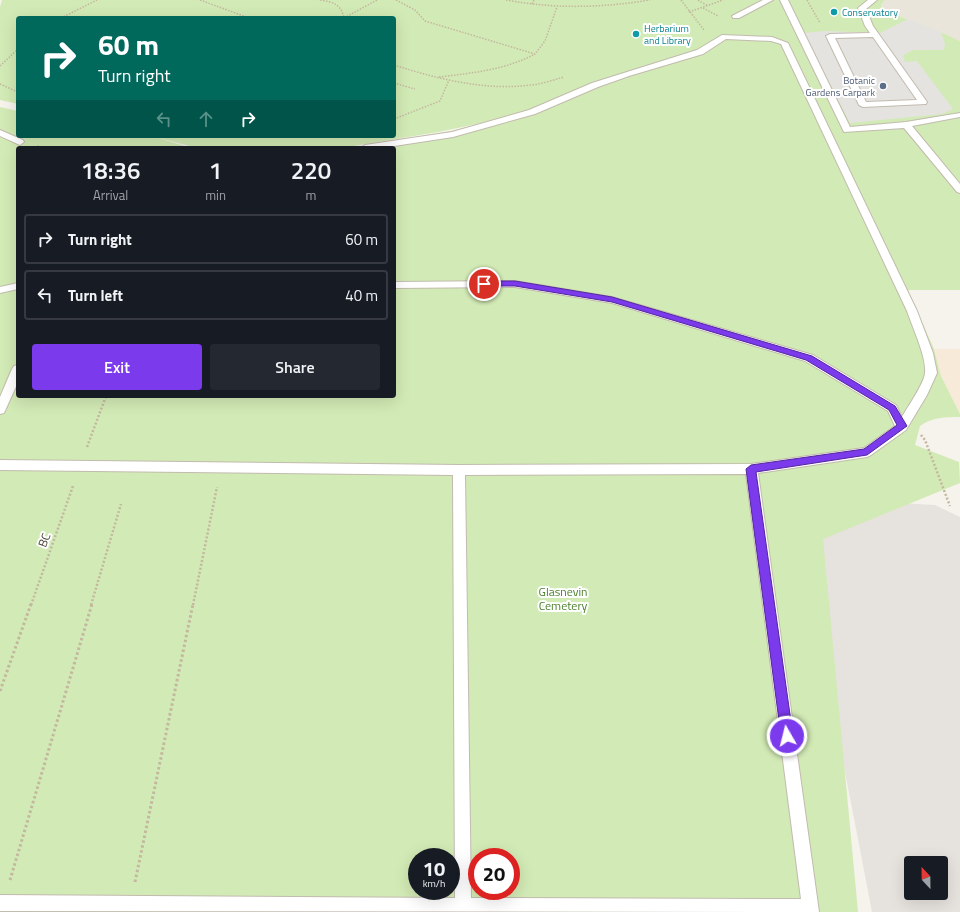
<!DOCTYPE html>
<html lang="en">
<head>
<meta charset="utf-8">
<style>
  body { margin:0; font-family:"Titillium Web",sans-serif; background:#242831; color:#f1f3f6; height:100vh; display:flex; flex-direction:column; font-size:15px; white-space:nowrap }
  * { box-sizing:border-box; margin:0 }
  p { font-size:13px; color:#9ea1a6 }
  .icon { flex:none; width:22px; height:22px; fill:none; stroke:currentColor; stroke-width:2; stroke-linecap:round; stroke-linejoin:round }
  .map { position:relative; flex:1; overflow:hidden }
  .details { position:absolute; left:16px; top:146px; width:380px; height:252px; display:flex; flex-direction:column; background:#171b24; border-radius:4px; box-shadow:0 4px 16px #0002 }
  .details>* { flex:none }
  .hud { position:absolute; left:16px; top:16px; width:380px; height:122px; border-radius:4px; box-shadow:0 4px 16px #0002; background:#00695c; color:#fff; overflow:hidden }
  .needle { width:26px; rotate:338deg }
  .buttons { position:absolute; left:904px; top:856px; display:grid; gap:8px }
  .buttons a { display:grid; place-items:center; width:44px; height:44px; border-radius:4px; background:#171b24; box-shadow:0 4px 16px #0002; font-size:20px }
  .speed { position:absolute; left:408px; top:848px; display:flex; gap:8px; font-size:20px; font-weight:700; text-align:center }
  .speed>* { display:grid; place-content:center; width:52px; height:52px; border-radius:50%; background:#171b24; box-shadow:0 4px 16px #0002; line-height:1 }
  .speed small { font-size:10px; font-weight:400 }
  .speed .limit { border:6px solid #d22; background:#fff; color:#111 }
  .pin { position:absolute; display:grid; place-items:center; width:34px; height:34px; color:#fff; margin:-17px; border:2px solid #fff; border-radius:50%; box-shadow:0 1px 4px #0007 }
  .me { position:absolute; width:44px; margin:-22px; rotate:352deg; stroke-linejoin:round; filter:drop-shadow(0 0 3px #0008) }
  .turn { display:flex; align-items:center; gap:14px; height:84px; padding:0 16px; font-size:18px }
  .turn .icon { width:52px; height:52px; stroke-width:2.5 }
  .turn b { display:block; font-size:28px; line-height:34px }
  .lanes { display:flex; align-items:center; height:38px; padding:0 16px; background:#0003; justify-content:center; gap:20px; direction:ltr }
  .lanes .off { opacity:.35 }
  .eta { display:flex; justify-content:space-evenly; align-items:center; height:68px; text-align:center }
  .eta b { font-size:24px; font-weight:600; line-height:28px }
  .action { display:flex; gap:8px; margin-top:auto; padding:8px 16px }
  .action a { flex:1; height:46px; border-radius:4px; background:#7c3aed; color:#fff; font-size:16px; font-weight:600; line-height:46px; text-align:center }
  .action a+a { background:#242831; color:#f1f3f6 }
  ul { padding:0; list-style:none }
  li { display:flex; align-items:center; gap:12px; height:50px; margin:0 8px 6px; padding:0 8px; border:2px solid #363941; border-radius:4px }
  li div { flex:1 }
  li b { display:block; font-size:15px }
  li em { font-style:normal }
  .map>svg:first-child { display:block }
  .residential { fill:#eae5da }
  .commercial { fill:#f7ead8 }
  .industrial { fill:#e6e2dd; fill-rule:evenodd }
  .green { fill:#d2eab5; fill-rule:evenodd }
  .parking { fill:#e5e3e0 }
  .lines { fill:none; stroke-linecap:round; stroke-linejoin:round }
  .service-casing { stroke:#c2bbae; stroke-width:2 }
  .path-far2 { stroke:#c4b79f; stroke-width:1.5; stroke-dasharray:1.5 1.5; stroke-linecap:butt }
  .path-far1 { stroke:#c4b79f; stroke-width:2.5; stroke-dasharray:2 2; stroke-linecap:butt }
  .path { stroke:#c4b79f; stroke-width:3; stroke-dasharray:2.5 2.5; stroke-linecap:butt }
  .service { fill:#fff; fill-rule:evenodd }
  .route { fill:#7c3aed; stroke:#51269a }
  .culture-dot { fill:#0f9aa8; stroke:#fff; stroke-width:1.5 }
  .service-dot { fill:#5c6f8a; stroke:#fff; stroke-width:1.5 }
  .labels { text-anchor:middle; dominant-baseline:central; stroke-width:4; stroke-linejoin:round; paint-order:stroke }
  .far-culture-label { font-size:10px; fill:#0d838f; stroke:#fff; text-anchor:start }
  .far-service-label { font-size:10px; fill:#4e5e75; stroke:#fff; text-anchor:end }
  .street-label { font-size:12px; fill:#4b4439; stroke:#fff }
  .park-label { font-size:12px; fill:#4a7f2a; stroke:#fff }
</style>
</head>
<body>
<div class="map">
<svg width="960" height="912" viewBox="0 0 960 912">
  <rect width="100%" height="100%" fill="#f6f3ec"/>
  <path class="residential" d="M 885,0 L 960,0 L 960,41 L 941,32 L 888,12 L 883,9 L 881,5 Z"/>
  <path class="commercial" d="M 934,349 L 960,349 L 960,414 L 941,376 Z"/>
  <path class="industrial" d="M 882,502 L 935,505 L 960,517 L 960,912 L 872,912 L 798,528 ZM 911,863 L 941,863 L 941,893 L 911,893 Z"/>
  <path class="green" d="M 2,0 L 885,0 L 881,5 L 883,9 L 888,12 L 941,32 L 960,41 L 960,290 L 908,290 L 934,349 L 941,376 L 960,414 L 960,417 C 944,417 933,417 920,426 L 915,445 L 959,462 L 960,483 L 823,539 L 858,912 L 0,912 L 0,107 L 18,111 L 18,136 L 394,136 L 394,18 L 18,18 L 18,104 L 0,100 L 0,7 ZM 496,120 L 451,131 L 351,148 L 394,148 L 394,396 L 18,396 L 18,148 L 191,148 L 152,136 L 197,148 L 342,148 L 438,132 ZM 417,857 L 451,857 L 451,891 L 417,891 ZM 477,857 L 511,857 L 511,891 L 477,891 Z"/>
  <path class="parking" d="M 908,19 L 941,32 L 945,44 L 944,50 L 913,50 L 903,55 L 905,62 L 917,61 L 953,109 L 942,114 L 850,123 L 804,33 L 825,31 L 880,33 Z"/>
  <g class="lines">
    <g class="service-casing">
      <g id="service">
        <path d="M 763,0 L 773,0 L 739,18 L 733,18 L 732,16 Z"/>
        <path d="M 780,0 L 788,0 L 850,127 L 906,122 L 960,113 L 960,117 L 912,126 L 960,184 L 960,193 L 957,192 L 904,128 L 844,132 Z"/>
        <path d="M 868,0 L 877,0 L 866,9 L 873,26 L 927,102 L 926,104 L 863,107 L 859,105 L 826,36 L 830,34 L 870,33 L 865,26 L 858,8 ZM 873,37 L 917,100 L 866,102 L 835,38 Z"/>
        <path d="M 722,35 L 772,37 L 788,43 L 917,311 L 933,353 L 937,373 L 927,395 L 906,430 L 871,455 L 867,457 L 758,473 L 819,912 L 0,911 L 0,895 L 455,898 L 453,475 L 0,470 L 0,460 L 459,465 L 751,464 L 864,448 L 895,426 L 888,411 L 805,361 L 612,303 L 515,287 L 394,288 L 394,282 L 515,281 L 612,297 L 813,355 L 896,405 L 902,417 C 908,406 924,384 925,373 C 927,358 912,326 907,311 L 781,44 L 771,41 L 726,39 L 703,54 L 629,76 L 598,87 L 535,114 L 453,137 L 381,148 L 361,148 L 365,145 L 452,132 L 529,110 L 592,83 L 697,50 ZM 746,474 L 801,899 L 471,898 L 465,475 Z"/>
        <path d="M 0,130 L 23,140 L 24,142 L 20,145 L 0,136 Z"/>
        <path d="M 18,283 L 18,289 L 0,293 L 0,287 Z"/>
        <path d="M 18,365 L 18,382 L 4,413 L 0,414 L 0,397 L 12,369 L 14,366 Z"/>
      </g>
    </g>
    <g class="path-far2">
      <path d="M 200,0 L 249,18"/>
      <path d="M 320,0 C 333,2 341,4 344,18"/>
      <path d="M 396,0 L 415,10 L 425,21 L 535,54 L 545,41 L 557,7"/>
      <path d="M 506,0 C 556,9 600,8 650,0"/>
      <path d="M 681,0 L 704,30"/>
      <path d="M 698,0 L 708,6"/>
      <path d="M 807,0 L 820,23"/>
      <path d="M 532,4 L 534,0"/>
      <path d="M 703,8 L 718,16"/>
      <path d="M 689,12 L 723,0"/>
      <path d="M 61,18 L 97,0"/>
      <path d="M 344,18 L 377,0"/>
      <path d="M 394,65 C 438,79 485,91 531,85 C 542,84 553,80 564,77"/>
      <path d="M 0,66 L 18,49"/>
      <path d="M 439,77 C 472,73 505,70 535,54"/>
      <path d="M 394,83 L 415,89"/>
      <path d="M 0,84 L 18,92"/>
      <path d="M 394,119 L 440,101 L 449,80"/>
      <path d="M 37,146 L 46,148"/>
    </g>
    <g class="path-far1">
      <path d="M 921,435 L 925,440 L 950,506"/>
      <path d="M 87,447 L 106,396"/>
      <path d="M 31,605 L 73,486"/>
      <path d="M 91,605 L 121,504"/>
      <path d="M 193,605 L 217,487"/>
    </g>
    <g class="path">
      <path d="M 0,691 L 31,604"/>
      <path d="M 10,880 L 92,604"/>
      <path d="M 135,882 L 193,604"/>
    </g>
    <use href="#service" class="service"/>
  </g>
  <path class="route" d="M 484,281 L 515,281 L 612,297 L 812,356 L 895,406 L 907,426 L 867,455 L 756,472 L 793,736 L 791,740 L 787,741 L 783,740 L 781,736 L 746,469 L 751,465 L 864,449 L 897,425 L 889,410 L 806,360 L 612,302 L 515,286 L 481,286 L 480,284 Z"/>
  <g class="culture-dot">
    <circle cx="834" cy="12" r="4"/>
    <circle cx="636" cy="34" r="4"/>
  </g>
  <circle class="service-dot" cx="883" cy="86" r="4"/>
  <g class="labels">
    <g class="far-culture-label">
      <text x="842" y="12">Conservatory</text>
      <text x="644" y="28">Herbarium<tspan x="644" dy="12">and Library</tspan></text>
    </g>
    <g class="far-service-label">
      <text x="875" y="80">Botanic<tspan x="875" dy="12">Gardens Carpark</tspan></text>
    </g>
    <g class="street-label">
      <text transform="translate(44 540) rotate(-70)">BC</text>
    </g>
    <g class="park-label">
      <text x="563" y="591">Glasnevin<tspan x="563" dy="14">Cemetery</tspan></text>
    </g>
  </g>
</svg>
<div class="buttons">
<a><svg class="needle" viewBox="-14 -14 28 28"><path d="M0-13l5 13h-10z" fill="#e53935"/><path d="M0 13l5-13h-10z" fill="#9ea1a6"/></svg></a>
</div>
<div class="speed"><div>10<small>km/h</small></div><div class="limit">20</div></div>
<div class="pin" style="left:484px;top:284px;background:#d93025"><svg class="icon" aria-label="arrive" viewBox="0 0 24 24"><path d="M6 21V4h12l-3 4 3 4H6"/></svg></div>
<svg class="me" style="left:787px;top:736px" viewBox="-20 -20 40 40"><circle r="17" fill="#7c3aed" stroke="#fff" stroke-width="3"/><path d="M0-11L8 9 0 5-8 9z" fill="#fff"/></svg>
<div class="hud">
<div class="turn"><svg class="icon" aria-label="right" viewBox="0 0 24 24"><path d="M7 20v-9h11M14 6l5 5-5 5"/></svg><div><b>60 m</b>Turn right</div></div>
<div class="lanes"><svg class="icon off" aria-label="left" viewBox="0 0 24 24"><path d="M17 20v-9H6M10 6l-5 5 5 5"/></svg><svg class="icon off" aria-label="ahead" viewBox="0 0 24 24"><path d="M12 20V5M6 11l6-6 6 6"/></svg><svg class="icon" aria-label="right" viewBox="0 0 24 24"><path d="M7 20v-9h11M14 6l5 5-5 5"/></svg></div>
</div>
<section class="details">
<div class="eta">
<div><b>18:36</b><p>Arrival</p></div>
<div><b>1</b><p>min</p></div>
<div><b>220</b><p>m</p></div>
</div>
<ul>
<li><svg class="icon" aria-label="right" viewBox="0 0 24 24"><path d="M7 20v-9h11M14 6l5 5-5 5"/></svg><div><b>Turn right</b></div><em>60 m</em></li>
<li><svg class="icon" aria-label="left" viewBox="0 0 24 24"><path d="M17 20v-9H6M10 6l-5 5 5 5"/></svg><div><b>Turn left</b></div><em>40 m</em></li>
</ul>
<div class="action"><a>Exit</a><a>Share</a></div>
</section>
</div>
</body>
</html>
